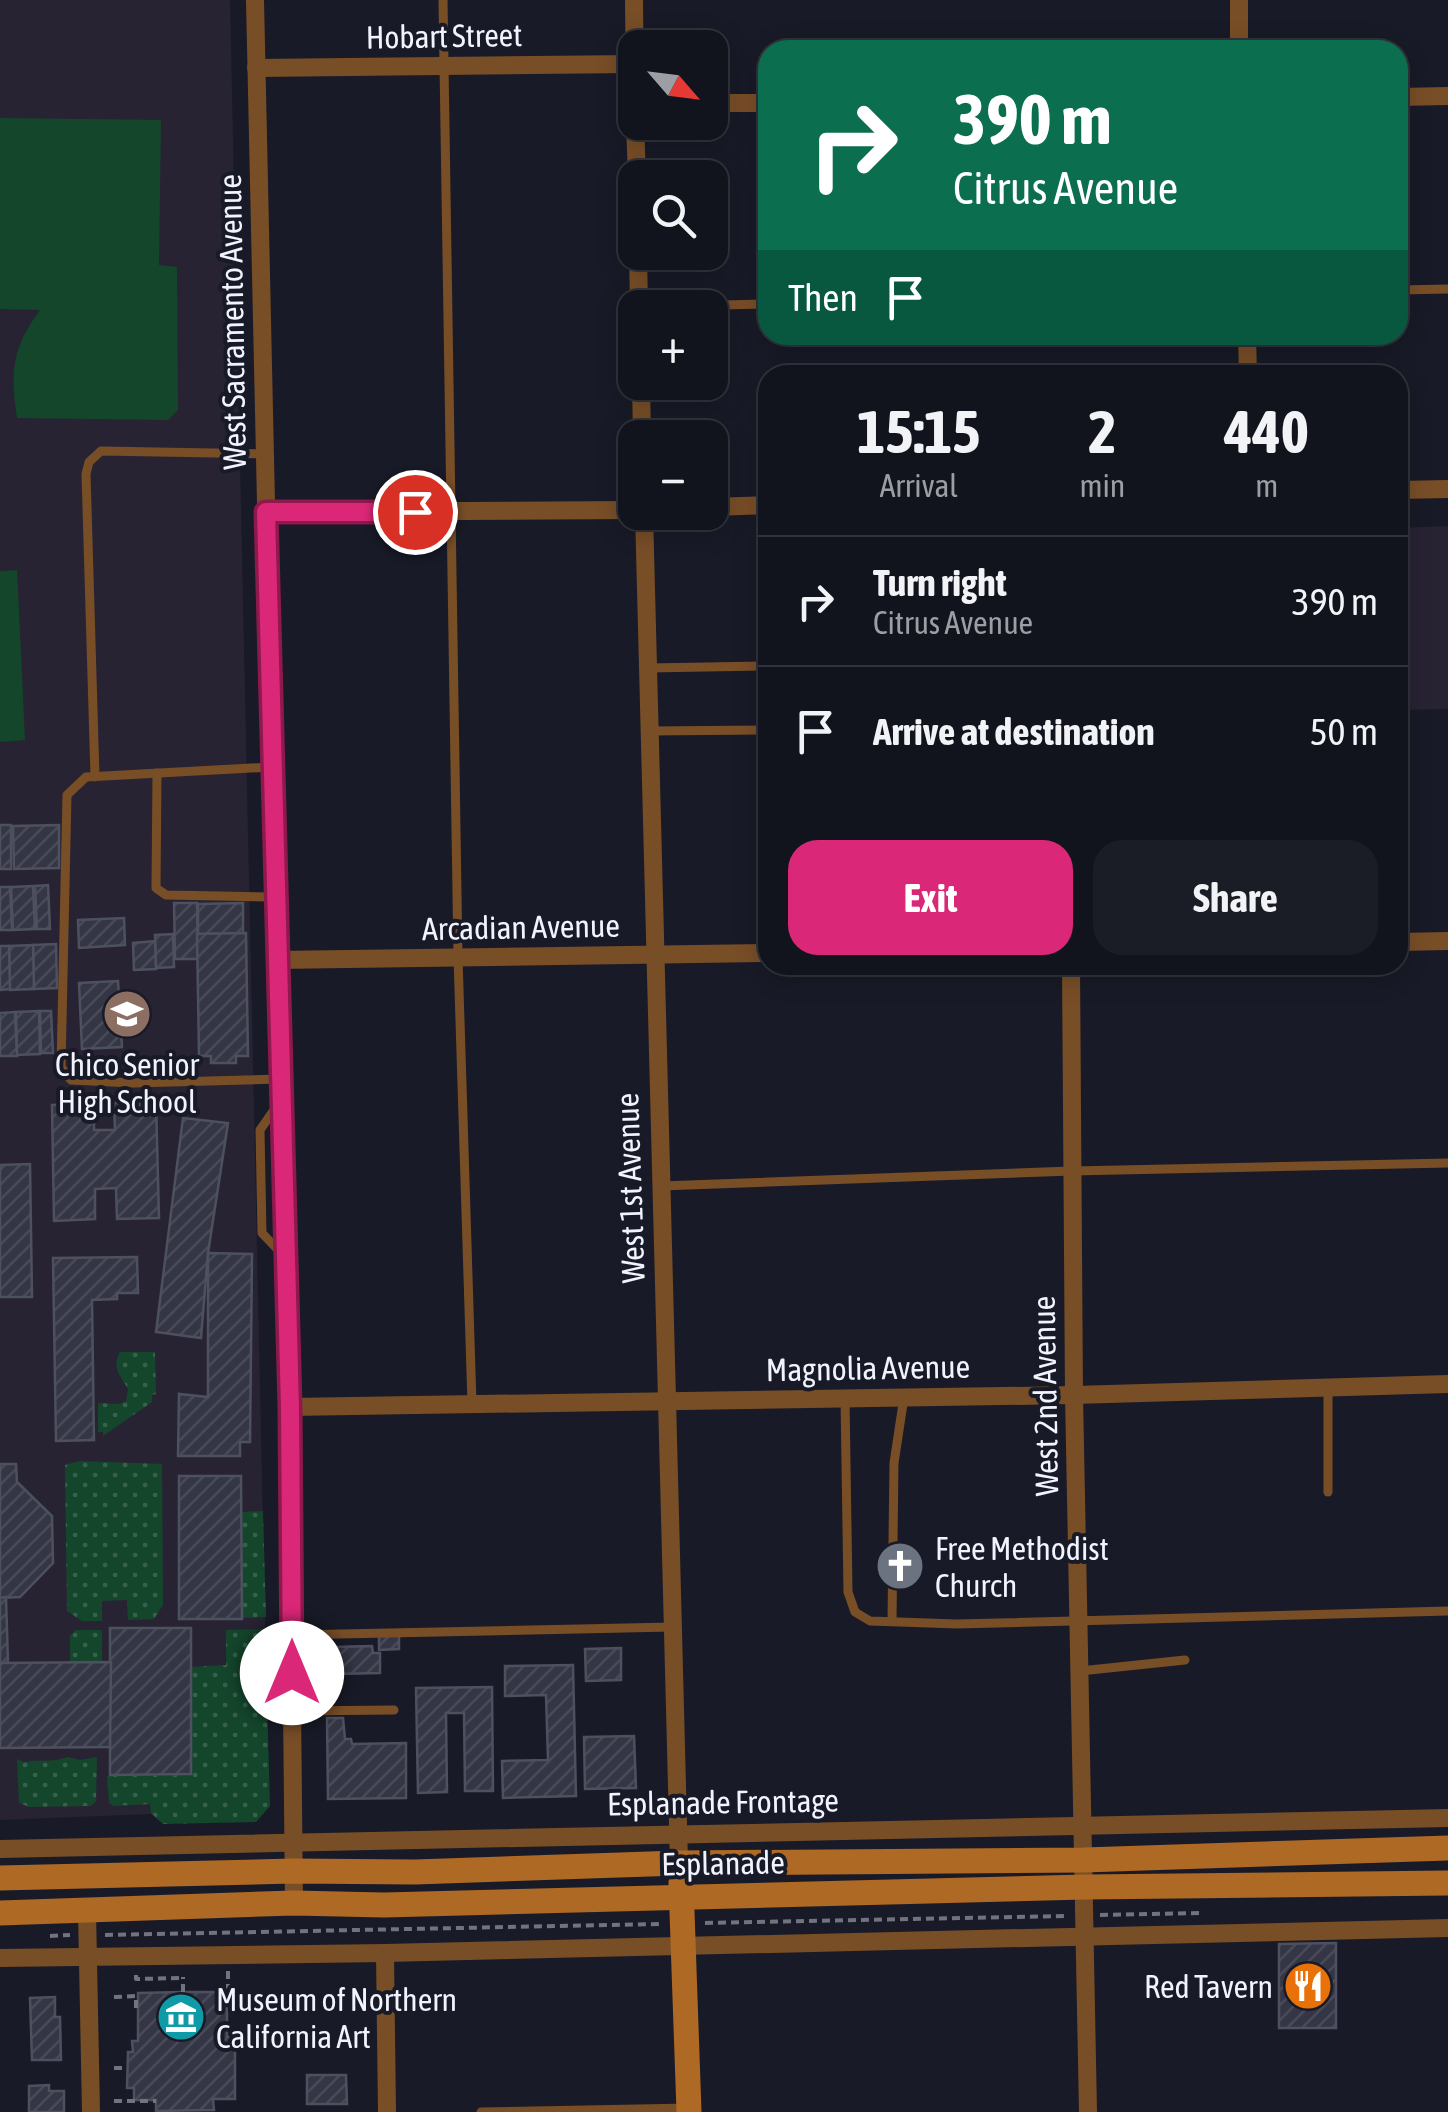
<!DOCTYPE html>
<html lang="en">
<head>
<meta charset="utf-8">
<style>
  body { margin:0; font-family:"Asap Condensed",sans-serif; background:#1b1d26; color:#f1f3f6; height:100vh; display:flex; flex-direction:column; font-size:38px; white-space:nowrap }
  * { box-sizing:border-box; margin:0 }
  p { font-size:32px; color:#9c9ea4 }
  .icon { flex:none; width:55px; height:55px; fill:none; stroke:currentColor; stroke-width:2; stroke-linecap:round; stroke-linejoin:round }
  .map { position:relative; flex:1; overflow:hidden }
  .side { position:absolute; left:758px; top:365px; width:650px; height:610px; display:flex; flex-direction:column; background:#12141d; border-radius:30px; box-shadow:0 5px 25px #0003,0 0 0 2px #31333b }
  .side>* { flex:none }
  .guide { position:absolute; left:758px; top:40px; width:650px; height:305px; border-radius:30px; box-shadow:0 5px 25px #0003,0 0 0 2px #31333b; background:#0b6e4f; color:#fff; overflow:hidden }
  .needle { width:65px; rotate:118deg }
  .buttons { position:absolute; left:618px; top:30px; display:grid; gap:20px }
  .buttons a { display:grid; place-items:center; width:110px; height:110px; border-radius:20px; background:#12141d; box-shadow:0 5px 25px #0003,0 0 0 2px #31333b; font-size:50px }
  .pin { position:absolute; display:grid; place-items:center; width:85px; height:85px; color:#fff; margin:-42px; border:5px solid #fff; border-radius:50%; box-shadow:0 2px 10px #0007 }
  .me { position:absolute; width:110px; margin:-55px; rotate:0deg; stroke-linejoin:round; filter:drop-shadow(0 0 8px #0008) }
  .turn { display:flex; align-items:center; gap:35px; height:210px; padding:0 30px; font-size:45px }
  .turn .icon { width:130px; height:130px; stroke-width:2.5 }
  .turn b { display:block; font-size:70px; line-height:85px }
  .then { display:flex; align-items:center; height:95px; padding:0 30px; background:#0003; gap:20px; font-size:38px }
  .eta { display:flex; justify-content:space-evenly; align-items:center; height:170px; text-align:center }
  .eta b { font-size:60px; font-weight:700; line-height:70px }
  .action { display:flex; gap:20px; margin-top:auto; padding:20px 30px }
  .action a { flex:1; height:115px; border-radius:30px; background:#db2777; color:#fff; font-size:40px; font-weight:700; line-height:115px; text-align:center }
  .action a+a { background:#1b1d26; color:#f1f3f6 }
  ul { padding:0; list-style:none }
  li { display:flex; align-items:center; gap:30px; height:130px; padding:0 30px; border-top:2px solid #31333b }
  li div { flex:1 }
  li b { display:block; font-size:38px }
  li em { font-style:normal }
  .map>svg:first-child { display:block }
  .education { fill:#282333 }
  .grass { fill:url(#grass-dots) }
  .pitch { fill:#14462c }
  .building { fill:url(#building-hatch); stroke:#4d505f; stroke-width:2.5 }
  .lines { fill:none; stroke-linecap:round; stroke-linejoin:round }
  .path { stroke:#71737f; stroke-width:4; stroke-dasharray:8 5; stroke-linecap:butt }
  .lane { stroke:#784e27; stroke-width:9 }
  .street { stroke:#784e27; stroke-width:18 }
  .secondary { stroke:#ae6924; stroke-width:25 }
  .route-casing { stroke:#8e194d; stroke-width:25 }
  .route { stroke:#db2777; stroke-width:18 }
  .labels { text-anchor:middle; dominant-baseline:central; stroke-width:8; stroke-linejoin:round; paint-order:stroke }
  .street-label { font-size:32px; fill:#f1f3fd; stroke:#181a27 }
  .poi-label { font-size:32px; fill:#f1f3fd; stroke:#181a27; text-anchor:start }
</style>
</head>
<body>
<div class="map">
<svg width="1448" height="2112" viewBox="0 0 1448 2112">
  <defs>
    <pattern id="grass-dots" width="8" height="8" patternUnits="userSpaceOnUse" patternTransform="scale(2.5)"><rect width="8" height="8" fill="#14462c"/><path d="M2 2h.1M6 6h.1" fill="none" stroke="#37614c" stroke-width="1.8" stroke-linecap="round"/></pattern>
    <pattern id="building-hatch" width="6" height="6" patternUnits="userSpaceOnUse" patternTransform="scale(2.5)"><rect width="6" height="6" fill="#343645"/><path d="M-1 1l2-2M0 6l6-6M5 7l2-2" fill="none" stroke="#484a58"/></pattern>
  </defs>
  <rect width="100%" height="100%" fill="#181a27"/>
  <g class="education">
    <path d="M 0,0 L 230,0 L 269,1806 L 163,1824 L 151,1814 L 0,1820 Z"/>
    <path d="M 1448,526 L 1448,709 L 1398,710 L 1398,528 Z"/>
  </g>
  <g class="grass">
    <path d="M 120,1352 L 155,1352 L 156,1394 L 152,1395 L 152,1402 L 103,1436 L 103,1432 L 98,1432 L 98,1403 L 118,1404 L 126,1401 L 128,1389 C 121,1376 111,1368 120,1352 Z"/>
    <path d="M 80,1461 L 162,1464 L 163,1605 L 154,1619 L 128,1620 L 127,1600 L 102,1601 L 102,1621 L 82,1621 L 67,1611 L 65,1465 Z"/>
    <path d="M 263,1511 L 266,1617 L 243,1618 L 242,1512 Z"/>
    <path d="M 265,1629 L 270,1806 L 256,1822 L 163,1824 L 151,1813 L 150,1804 L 114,1806 L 109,1803 L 107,1776 L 192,1775 L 192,1667 L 226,1665 L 226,1630 Z"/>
    <path d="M 76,1630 L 102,1630 L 102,1662 L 70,1662 L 70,1636 Z"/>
    <path d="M 67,1757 L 80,1760 L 97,1757 L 96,1801 L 91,1806 L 29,1807 L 19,1803 L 17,1759 L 24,1762 C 39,1759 54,1763 67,1757 Z"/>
  </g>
  <g class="pitch">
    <path d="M 0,118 L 161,120 L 159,265 L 177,267 L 178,410 L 168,420 L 17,418 C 10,372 12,348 40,310 L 0,309 Z"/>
    <path d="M 17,570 L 25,740 L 0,742 L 0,571 Z"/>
  </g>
  <g class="building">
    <rect x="0" y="825" width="11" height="44"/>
    <path d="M 59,825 L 59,868 L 14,869 L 13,826 Z"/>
    <path d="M 48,885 L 50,929 L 37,929 L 35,886 Z"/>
    <path d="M 33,886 L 35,929 L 13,930 L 11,887 Z"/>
    <path d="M 0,887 L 10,887 L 12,930 L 0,930 Z"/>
    <path d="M 174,903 L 197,903 L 198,959 L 175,959 Z"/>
    <path d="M 243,903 L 243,933 L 198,934 L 198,904 Z"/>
    <path d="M 124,918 L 125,945 L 79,948 L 78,920 Z"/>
    <path d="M 246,933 L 248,1056 L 236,1056 L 236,1063 L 211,1063 L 211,1056 L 199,1056 L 197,934 Z"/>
    <path d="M 173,934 L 174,967 L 156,968 L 155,935 Z"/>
    <path d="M 155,941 L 156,969 L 134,970 L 133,943 Z"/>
    <path d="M 56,944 L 57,988 L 34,989 L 33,945 Z"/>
    <path d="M 33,945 L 34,989 L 10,990 L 9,946 Z"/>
    <path d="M 0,946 L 9,946 L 10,989 L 0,990 Z"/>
    <path d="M 118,981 L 122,1047 L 82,1049 L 79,983 Z"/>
    <path d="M 39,1011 L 40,1054 L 17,1055 L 16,1012 Z"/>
    <path d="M 40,1011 L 51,1011 L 53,1053 L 41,1053 Z"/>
    <path d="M 15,1012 L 17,1056 L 0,1056 L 0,1013 Z"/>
    <path d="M 156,1102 L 159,1218 L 117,1219 L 116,1188 L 95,1189 L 95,1219 L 54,1221 L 52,1105 L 94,1104 L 94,1130 L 115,1130 L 114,1103 Z"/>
    <path d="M 183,1118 L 228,1123 L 208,1253 L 201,1338 L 156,1332 Z"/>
    <path d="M 30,1164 L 32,1297 L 0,1297 L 0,1165 Z"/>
    <path d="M 208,1253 L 252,1254 L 250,1442 L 240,1442 L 240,1456 L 178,1456 L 179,1394 L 208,1397 Z"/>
    <path d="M 137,1257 L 138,1293 L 117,1293 L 117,1299 L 92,1300 L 94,1440 L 56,1441 L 53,1258 Z"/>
    <path d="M 0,1464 L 16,1464 L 17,1482 L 52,1516 L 53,1563 L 20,1597 L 0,1598 Z"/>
    <path d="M 179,1476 L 241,1476 L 242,1619 L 179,1619 Z"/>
    <path d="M 6,1597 L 8,1663 L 0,1663 L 0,1598 Z"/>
    <path d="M 110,1628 L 191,1628 L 191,1774 L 110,1775 Z"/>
    <path d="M 379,1635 L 399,1635 L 399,1649 L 379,1650 Z"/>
    <path d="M 372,1646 L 373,1653 L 380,1653 L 380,1673 L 335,1674 L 333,1647 Z"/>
    <path d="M 621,1648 L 621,1680 L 586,1681 L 585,1649 Z"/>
    <path d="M 111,1662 L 110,1747 L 0,1748 L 0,1663 Z"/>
    <path d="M 573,1665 L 576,1796 L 503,1798 L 502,1761 L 548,1760 L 546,1695 L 505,1696 L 505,1666 Z"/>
    <path d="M 492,1687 L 493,1791 L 465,1791 L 464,1713 L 446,1713 L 447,1792 L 418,1793 L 416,1688 Z"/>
    <path d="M 327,1718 L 343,1718 L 345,1739 L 351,1739 L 352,1744 L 406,1743 L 406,1798 L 328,1799 Z"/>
    <path d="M 634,1736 L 636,1788 L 585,1789 L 584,1737 Z"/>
    <path d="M 1336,1943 L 1336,2028 L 1279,2028 L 1279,1944 Z"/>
    <path d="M 183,1992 L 227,1992 L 227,2037 L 235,2037 L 235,2099 L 213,2099 L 214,2110 L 156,2111 L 156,2100 L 134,2100 L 134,2088 L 127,2088 L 128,2052 L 133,2052 L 132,2041 L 138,2041 L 138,1993 Z"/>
    <path d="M 55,1997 L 55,2017 L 60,2017 L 61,2060 L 32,2060 L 30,1998 Z"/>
    <path d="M 307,2075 L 346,2075 L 347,2104 L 307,2104 Z"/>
    <path d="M 49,2085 L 49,2091 L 64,2091 L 64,2112 L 29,2112 L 29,2086 Z"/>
  </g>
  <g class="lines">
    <g class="path">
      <path d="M 1100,1915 L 1200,1913"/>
      <path d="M 705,1923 L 1065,1916"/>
      <path d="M 105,1935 L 660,1924"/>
      <path d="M 50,1936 L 70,1935"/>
      <path d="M 228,1971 L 228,1992"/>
      <path d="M 136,1975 L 136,1979 L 183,1978"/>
      <path d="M 183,1992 L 183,1977"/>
      <path d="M 114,1997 L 136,1996 L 136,2013"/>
      <path d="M 114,2068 L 127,2068"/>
      <path d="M 114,2101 L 156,2101"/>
    </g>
    <g class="lane">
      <path d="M 443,0 L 458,957 L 472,1404"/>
      <path d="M 1398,290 L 1448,289"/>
      <path d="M 640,307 L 768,304"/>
      <path d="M 648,668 L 768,666"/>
      <path d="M 649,731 L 768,730"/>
      <path d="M 272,767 L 86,777 L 67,795 L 61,1067 L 71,1080 L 133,1083 L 279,1079"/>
      <path d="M 157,773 L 156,888 L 166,895 L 274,897"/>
      <path d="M 95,777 L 86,474 L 89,462 L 101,451 L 265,454"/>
      <path d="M 276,1107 L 260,1130 L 262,1233 L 282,1254"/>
      <path d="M 661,1186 L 1072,1171 L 1448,1163"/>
      <path d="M 1328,1387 L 1328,1492"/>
      <path d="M 845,1398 L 848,1592 L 855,1612 L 870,1621 L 957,1624 L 1448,1611"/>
      <path d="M 892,1620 L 894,1463 L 904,1397"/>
      <path d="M 291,1635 L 672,1627"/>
      <path d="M 1080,1671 L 1185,1660"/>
      <path d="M 292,1711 L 394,1710"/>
      <path d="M 481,2112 L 688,2108"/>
    </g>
    <g class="street">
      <path d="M 255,0 L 276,960 L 289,1407 L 294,1903"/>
      <path d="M 634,0 L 635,104"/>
      <path d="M 1239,0 L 1239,50"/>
      <path d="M 256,68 L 634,64"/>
      <path d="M 1398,97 L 1448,96"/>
      <path d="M 710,103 L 768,103"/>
      <path d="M 635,122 L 637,178"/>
      <path d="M 638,252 L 639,308"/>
      <path d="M 1247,335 L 1248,375"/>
      <path d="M 641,382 L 642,438"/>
      <path d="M 1398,490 L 1448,489"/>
      <path d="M 710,507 L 768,505"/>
      <path d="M 266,512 L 635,510"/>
      <path d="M 644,512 L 679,1863"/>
      <path d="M 1398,942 L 1448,941"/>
      <path d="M 276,960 L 768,953"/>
      <path d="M 1071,965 L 1074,1395 L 1088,2112"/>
      <path d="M 289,1407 L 1074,1395 L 1448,1384"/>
      <path d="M 0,1849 L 1448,1818"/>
      <path d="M 87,1911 L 91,2112"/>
      <path d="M 385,1953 L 387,2112"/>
      <path d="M 0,1958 L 385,1953 L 1448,1928"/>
    </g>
    <g class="secondary">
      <path d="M 0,1878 L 293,1871 L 415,1872 L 679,1863 L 1084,1860 L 1448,1848"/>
      <path d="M 681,1883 L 689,2112"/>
      <path d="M 0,1913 L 294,1903 L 384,1905 L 1085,1887 L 1448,1883"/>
    </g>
  </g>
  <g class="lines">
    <g class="route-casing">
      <path id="route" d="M 292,1673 L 290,1407 L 266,512 L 415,512"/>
    </g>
    <use href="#route" class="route"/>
  </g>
  <defs>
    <g id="school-disc" transform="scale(2.5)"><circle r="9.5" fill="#8d6e63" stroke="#181a27"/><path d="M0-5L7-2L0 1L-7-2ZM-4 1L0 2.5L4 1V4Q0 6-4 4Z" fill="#fff"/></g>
    <g id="church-disc" transform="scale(2.5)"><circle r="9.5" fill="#6b7280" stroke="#181a27"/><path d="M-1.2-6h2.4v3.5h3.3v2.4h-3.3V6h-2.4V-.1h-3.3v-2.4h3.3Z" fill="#fff"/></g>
    <g id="restaurant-disc" transform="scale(2.5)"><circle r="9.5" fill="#e8710a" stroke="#181a27"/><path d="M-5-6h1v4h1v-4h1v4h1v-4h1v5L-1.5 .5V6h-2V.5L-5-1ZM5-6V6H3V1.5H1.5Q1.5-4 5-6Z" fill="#fff"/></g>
    <g id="museum-disc" transform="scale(2.5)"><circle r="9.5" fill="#0f9aa8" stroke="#181a27"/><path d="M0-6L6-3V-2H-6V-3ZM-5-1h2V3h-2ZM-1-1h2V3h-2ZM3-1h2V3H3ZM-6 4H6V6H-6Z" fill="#fff"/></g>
  </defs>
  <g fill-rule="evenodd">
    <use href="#school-disc" x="127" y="1014"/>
    <use href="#church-disc" x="900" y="1566"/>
    <use href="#restaurant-disc" x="1308" y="1986"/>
    <use href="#museum-disc" x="181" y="2017"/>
  </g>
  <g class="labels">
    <g class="street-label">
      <text transform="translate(444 36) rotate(-1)">Hobart Street</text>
      <text transform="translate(232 322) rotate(-91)">West Sacramento Avenue</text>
      <text transform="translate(521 927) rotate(-1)">Arcadian Avenue</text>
      <text transform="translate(630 1188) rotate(-92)">West 1st Avenue</text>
      <text transform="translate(868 1368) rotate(-1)">Magnolia Avenue</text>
      <text transform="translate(1045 1396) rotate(-91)">West 2nd Avenue</text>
      <text transform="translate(723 1802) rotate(-1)">Esplanade Frontage</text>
      <text transform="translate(723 1863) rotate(-1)">Esplanade</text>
    </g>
    <g class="poi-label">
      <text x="127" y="1064" text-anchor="middle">Chico Senior<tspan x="127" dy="37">High School</tspan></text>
      <text x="935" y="1548">Free Methodist<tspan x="935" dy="37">Church</tspan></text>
      <text x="1273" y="1986" text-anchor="end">Red Tavern</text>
      <text x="216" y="1999">Museum of Northern<tspan x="216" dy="37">California Art</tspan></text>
    </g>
  </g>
</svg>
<div class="buttons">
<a><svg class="needle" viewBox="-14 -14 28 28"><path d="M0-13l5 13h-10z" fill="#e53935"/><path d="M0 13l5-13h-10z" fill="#9c9ea4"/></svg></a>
<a><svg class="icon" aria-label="search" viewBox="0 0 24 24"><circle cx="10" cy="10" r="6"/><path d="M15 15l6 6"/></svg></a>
<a>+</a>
<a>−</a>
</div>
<div class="pin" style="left:415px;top:512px;background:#d93025"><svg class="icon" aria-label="arrive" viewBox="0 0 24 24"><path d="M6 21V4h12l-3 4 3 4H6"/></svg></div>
<svg class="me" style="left:292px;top:1673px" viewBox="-20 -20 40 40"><circle r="19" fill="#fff"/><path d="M0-13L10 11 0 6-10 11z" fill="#db2777"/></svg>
<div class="guide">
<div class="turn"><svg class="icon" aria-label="right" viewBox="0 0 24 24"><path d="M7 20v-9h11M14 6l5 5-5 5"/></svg><div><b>390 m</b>Citrus Avenue</div></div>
<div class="then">Then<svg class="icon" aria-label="arrive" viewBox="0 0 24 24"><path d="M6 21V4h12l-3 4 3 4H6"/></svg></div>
</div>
<section class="side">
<div class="eta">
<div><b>15:15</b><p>Arrival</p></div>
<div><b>2</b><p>min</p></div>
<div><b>440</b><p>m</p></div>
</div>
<ul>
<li><svg class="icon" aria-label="right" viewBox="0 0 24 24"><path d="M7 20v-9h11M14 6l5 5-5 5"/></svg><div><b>Turn right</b><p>Citrus Avenue</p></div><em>390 m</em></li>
<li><svg class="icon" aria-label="arrive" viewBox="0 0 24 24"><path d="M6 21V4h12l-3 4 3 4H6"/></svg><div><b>Arrive at destination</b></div><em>50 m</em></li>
</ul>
<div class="action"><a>Exit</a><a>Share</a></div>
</section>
</div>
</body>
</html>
